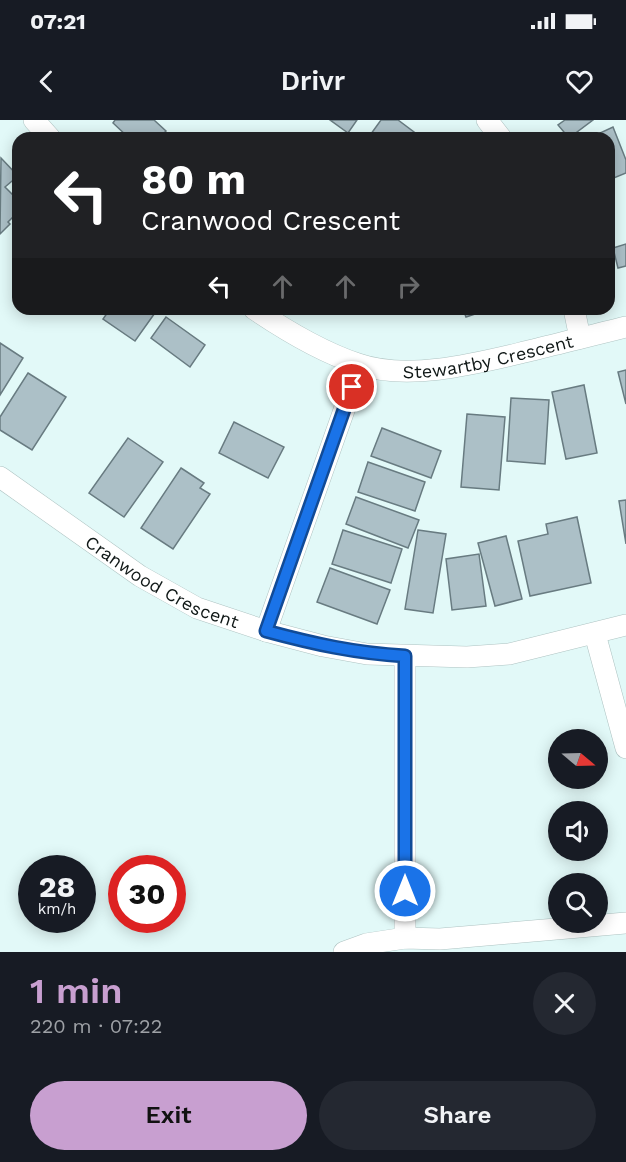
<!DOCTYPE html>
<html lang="en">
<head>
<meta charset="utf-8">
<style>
  body { margin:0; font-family:"Work Sans",sans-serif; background:#242831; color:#f1f3f6; height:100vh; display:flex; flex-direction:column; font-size:22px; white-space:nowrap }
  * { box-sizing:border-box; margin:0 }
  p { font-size:20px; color:#9ea1a6 }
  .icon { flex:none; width:33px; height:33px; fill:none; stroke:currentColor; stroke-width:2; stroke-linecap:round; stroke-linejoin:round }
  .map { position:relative; height:832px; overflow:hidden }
  .drawer { display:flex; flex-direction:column; background:#171b24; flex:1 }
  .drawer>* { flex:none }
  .banner { position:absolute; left:12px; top:12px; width:603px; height:183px; border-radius:18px; box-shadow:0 3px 15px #0003; background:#202124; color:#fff; overflow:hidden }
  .needle { width:39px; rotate:109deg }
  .controls { position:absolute; left:548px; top:609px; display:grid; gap:12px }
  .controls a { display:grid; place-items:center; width:60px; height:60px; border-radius:50%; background:#171b24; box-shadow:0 3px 15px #0003; font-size:30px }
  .speed { position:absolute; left:18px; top:735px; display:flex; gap:12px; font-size:30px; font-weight:700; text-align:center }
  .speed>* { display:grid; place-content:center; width:78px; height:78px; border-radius:50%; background:#171b24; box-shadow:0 3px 15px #0003; line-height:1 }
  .speed small { font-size:15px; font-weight:400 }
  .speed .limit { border:9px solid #d22; background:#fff; color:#111 }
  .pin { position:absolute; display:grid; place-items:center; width:51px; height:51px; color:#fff; margin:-26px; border:3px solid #fff; border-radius:50%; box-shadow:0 2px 6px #0007 }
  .me { position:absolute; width:66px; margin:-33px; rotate:0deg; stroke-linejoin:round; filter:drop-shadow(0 0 4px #0008) }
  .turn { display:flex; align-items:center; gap:21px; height:126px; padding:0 30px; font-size:27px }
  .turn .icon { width:78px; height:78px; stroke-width:2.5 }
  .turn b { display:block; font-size:42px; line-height:51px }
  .lanes { display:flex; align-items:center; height:57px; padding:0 30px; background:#0003; justify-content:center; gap:30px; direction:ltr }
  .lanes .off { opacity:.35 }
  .round { display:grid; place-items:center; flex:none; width:63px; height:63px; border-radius:32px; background:#242831 }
  .head { display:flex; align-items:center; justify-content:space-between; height:102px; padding:0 30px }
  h1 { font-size:36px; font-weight:600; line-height:45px; color:#c89fd0 }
  .primary-button { display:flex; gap:12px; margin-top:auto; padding:12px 30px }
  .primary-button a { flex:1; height:69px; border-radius:36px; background:#c89fd0; color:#111; font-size:24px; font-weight:600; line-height:69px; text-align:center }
  .primary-button a+a { background:#242831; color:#f1f3f6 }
  .status { display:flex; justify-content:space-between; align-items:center; height:42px; padding:0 30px; background:#171b24; direction:ltr }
  .status svg { height:16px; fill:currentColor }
  header { display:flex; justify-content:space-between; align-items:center; height:78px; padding:0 30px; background:#171b24; font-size:27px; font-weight:600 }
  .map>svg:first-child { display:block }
  .building { fill:#acc0c7; stroke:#687b81; stroke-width:1.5 }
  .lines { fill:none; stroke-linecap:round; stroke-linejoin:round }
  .minor-casing { stroke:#aec3c2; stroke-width:22 }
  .minor { stroke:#fff; stroke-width:21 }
  .route-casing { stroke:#114b97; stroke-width:15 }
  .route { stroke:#1a73e8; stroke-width:10 }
  .labels { text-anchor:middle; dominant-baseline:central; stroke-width:4.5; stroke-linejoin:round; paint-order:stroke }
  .street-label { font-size:18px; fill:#0f1716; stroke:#e2f9f8 }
</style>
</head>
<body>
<div class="status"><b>07:21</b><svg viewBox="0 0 49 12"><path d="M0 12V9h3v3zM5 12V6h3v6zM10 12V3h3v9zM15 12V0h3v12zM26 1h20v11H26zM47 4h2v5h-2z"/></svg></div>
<header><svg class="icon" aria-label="back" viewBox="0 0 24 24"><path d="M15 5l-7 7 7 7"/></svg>Drivr<svg class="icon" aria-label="heart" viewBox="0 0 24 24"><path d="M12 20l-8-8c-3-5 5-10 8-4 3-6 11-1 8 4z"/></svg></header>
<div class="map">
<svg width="626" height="832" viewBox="0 0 626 832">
  <rect width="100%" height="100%" fill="#e2f9f8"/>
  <g class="building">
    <path d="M 115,0 L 154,0 L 166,11 L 159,18 L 129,18 L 113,3 Z"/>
    <path d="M 330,0 L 357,0 L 348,13 Z"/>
    <path d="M 381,0 L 398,0 L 422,18 L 368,18 Z"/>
    <path d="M 565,0 L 593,0 L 569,18 L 558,5 Z"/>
    <path d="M 613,7 L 626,40 L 626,53 L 609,60 L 609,18 L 603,18 L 600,13 Z"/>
    <path d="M 1,38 L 18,56 L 5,67 L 18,80 L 18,92 L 8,102 L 10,104 L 0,114 Z"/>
    <path d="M 626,124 L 626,146 L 618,148 L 613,128 Z"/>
    <path d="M 110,189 L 156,189 L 157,190 L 135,221 L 103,199 Z"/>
    <path d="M 463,189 L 490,189 L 466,197 Z"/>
    <path d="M 166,197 L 205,225 L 190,247 L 151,218 Z"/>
    <path d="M 0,223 L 23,238 L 0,275 Z"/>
    <path d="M 626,250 L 626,284 L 618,252 Z"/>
    <path d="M 28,253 L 66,277 L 32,330 L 0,310 L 0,297 Z"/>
    <path d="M 584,265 L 597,333 L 566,339 L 552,272 Z"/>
    <path d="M 511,278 L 549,280 L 545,344 L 507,341 Z"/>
    <path d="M 467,294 L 505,297 L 499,370 L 461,367 Z"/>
    <path d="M 234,302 L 284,327 L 268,358 L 219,333 Z"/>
    <path d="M 382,308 L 441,331 L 431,358 L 371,336 Z"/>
    <path d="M 128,318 L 163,342 L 124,397 L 89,373 Z"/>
    <path d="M 368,342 L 425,362 L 415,391 L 358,372 Z"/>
    <path d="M 181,348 L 204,363 L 200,368 L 210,374 L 173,429 L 141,408 Z"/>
    <path d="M 356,377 L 419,400 L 408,428 L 346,404 Z"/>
    <path d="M 626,380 L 626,424 L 619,381 Z"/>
    <path d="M 577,397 L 591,463 L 530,476 L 518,421 L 548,414 L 546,404 Z"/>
    <path d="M 343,410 L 402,429 L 391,463 L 332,444 Z"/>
    <path d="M 418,410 L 446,414 L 433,493 L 405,489 Z"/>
    <path d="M 506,416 L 522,479 L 495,486 L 478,423 Z"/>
    <path d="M 479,434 L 486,486 L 452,490 L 446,439 Z"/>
    <path d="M 330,448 L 390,470 L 377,504 L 317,482 Z"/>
  </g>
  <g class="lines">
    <g class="minor-casing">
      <g id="minor">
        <path d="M 34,0 L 50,18"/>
        <path d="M 487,0 L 501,18"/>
        <path id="s1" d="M 254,189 C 285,210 322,232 358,244 C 410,262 482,242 533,230 C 564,222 595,215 626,207"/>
        <path d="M 574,189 L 580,218"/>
        <path id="s2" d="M 0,357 L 140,456 L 197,488 L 266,511 L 323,526 L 367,534 L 467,537 L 509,534 L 626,505"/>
        <path d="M 266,511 L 360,245"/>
        <path d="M 595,514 L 626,628"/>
        <path d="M 405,818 L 405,536"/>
        <path d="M 344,832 L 366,824 L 405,818 L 440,819 L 626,803"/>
      </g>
    </g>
    <use href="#minor" class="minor"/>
  </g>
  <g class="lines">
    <g class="route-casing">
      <path id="route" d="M 352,267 L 266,511 C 314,524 355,533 405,536 L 405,771"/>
    </g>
    <use href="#route" class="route"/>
  </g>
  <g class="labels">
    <g class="street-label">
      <text stroke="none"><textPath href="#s1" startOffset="250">Stewartby Crescent</textPath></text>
      <text stroke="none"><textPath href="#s2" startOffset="194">Cranwood Crescent</textPath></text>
    </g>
  </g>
</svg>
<div class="controls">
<a><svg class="needle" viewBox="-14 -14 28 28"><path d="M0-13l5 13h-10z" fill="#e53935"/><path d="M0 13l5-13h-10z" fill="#9ea1a6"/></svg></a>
<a><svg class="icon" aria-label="sound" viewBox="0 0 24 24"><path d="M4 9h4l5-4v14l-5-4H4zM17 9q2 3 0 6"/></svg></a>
<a><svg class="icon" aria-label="search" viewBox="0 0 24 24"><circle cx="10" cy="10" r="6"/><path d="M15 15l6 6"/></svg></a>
</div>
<div class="speed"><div>28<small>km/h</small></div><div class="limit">30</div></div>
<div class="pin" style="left:352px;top:267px;background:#d93025"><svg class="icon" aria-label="arrive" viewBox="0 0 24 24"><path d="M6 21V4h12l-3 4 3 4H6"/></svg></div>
<svg class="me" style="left:405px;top:771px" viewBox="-20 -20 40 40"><circle r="17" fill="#1a73e8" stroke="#fff" stroke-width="3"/><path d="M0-11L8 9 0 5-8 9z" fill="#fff"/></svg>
<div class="banner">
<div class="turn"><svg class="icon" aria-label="left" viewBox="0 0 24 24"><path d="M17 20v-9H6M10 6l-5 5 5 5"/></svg><div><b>80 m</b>Cranwood Crescent</div></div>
<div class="lanes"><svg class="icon" aria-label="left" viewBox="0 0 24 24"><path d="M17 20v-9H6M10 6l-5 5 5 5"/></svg><svg class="icon off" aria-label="ahead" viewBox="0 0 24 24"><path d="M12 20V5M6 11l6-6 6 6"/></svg><svg class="icon off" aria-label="ahead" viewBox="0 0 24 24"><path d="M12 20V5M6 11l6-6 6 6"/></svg><svg class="icon off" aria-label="right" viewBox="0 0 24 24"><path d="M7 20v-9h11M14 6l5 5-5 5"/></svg></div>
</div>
</div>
<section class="drawer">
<div class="head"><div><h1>1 min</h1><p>220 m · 07:22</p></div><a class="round"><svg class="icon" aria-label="close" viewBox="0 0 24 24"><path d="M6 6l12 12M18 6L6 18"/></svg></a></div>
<div class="primary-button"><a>Exit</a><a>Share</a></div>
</section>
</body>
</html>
